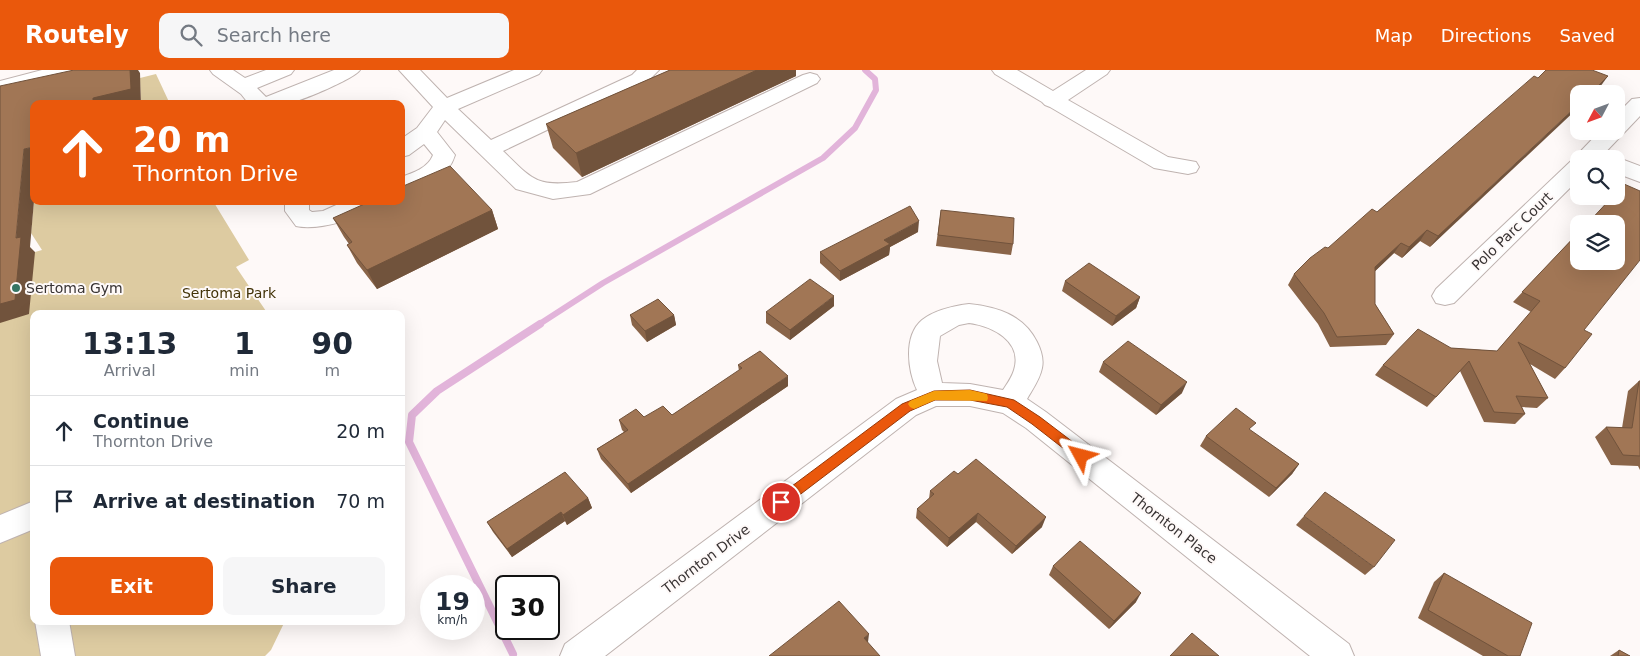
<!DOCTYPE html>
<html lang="en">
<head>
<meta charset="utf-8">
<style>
  body { margin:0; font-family:"DejaVu Sans",sans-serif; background:#f6f6f7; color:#1f2937; height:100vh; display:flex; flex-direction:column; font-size:19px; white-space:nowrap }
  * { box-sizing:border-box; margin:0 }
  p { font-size:16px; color:#747a83 }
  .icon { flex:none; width:28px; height:28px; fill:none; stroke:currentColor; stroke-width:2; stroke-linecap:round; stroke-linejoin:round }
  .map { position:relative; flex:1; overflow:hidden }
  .details { position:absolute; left:30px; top:240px; width:375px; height:315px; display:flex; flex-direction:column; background:#fff; border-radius:10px; box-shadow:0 5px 20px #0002 }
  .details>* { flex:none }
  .top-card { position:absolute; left:30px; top:30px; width:375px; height:105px; border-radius:10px; box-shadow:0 5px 20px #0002; background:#ea580c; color:#fff; overflow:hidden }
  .needle { width:32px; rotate:229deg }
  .controls { position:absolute; left:1570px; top:15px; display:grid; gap:10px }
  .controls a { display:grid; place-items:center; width:55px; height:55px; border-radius:10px; background:#fff; box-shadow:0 5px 20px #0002; font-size:25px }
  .speed { position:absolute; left:420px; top:505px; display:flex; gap:10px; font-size:25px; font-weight:700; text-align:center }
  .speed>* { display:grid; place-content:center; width:65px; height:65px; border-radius:50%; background:#fff; box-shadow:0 5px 20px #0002; line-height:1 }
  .speed small { font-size:12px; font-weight:400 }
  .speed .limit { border:2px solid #111; border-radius:8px; background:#fff; color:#111 }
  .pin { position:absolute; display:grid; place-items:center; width:42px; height:42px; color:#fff; margin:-21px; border:2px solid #fff; border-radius:50%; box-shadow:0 1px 5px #0007 }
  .me { position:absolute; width:55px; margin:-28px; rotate:308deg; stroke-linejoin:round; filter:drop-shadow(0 0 4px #0008) }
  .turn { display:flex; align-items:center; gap:18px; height:105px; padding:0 20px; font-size:22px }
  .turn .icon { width:65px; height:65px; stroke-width:2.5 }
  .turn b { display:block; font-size:35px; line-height:42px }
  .eta { display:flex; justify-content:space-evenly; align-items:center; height:85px; text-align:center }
  .eta b { font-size:30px; font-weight:600; line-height:35px }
  .action { display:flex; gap:10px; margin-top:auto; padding:10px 20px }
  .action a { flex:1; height:58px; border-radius:10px; background:#ea580c; color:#fff; font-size:20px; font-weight:600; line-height:58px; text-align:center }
  .action a+a { background:#f6f6f7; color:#1f2937 }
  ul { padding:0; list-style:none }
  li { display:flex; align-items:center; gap:15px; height:70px; padding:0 20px; border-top:1px solid #e0e1e3 }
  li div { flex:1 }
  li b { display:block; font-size:19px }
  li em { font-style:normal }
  header { display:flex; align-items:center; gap:30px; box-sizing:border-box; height:70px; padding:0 25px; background:#ea580c; color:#fff }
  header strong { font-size:24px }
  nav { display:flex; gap:28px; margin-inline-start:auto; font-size:18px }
  .search { width:350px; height:45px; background:#f6f6f7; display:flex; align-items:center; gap:12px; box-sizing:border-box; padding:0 18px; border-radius:10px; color:#747a83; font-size:19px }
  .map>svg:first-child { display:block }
  .green { fill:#ddcba1 }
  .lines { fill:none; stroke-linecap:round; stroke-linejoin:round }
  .stream-far1 { stroke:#e2b4da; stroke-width:6 }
  .stream { stroke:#e2b4da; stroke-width:8 }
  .minor-casing { stroke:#bfb3b0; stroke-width:2 }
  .minor { fill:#fff; fill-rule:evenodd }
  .wall { fill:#8a6549 }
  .shaded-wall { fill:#71533c }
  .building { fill:#a17655; stroke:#71533c }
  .route { fill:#ea580c; stroke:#983908 }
  .slow { fill:#f59e0b }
  .poi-dot { fill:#367563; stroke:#fef9f8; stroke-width:2 }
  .labels { text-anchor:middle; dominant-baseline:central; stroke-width:4; stroke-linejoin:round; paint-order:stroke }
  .street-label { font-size:14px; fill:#383333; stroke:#fef9f8 }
  .poi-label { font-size:14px; fill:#383333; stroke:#fef9f8; text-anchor:start }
  .park-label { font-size:14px; fill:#433308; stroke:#fef9f8 }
</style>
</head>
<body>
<header>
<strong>Routely</strong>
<div class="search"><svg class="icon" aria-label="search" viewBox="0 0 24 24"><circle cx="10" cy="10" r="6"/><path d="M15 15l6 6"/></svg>Search here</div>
<nav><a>Map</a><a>Directions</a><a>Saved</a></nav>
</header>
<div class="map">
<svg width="1640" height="586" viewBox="0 0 1640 586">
  <rect width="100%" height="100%" fill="#fef9f8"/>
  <g class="green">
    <path d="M 156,4 L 170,34 L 141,34 L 140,8 Z"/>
    <path d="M 34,131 L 213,131 L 249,190 L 236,197 L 268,244 L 34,244 L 34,551 L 285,551 L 271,580 L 265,586 L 0,586 L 0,192 L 42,180 L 31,163 Z"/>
  </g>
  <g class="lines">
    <path class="stream-far1" d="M 538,255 L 603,213 L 823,88 L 855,58 L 876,20 L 875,9 L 865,0"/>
    <path class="stream" d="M 513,584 L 409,372 L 412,345 L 437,321 L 540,254"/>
    <g class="minor-casing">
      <g id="minor">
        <path d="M 42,0 L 72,0 L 69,4 L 39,14 L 0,23 L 0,11 Z"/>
        <path d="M 210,0 L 233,0 L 245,8 L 266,0 L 294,0 L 291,4 L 257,18 L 266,27 L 334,0 L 360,0 C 354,9 297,33 285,34 C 273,35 261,34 249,34 L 241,24 L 213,4 Z"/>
        <path d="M 399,0 L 420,0 L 447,28 L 514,0 L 542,0 L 539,4 L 458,39 L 491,70 L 632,5 L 637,0 L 659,0 L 646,13 L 503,81 C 532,109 535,117 577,112 L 803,5 L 810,3 L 817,5 L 820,9 L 817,13 L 590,124 L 553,129 L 516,119 L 445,50 L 437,62 L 455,85 C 448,109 423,118 401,124 L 401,107 C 413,103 428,98 433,85 L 424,74 L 409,85 L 401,87 L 401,69 L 417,58 L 433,37 Z"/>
        <path d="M 992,0 L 1017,0 L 1053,21 L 1086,0 L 1110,0 L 1107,4 L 1068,30 L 1168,87 L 1196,92 L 1199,97 L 1196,102 L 1188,104 L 1154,98 L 1050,37 L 1045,35 L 1042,32 L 995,4 Z"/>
        <path d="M 1640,28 L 1640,46 L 1599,89 L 1579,89 L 1579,109 L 1454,233 L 1445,235 L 1436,233 L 1432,226 L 1436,219 L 1571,91 L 1575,90 L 1578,84 L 1600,61 L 1616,61 L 1616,45 L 1632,29 Z"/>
        <path d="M 1616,87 L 1640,96 L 1640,112 L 1616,103 L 1616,89 L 1608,89 Z"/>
        <path d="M 285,131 L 309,131 L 309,140 L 312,142 L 323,141 L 345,131 L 378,131 C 366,149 316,161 296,156 L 285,141 Z"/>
        <path d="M 969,234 C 997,237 1024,245 1037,272 C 1041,280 1044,289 1042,298 C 1040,309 1032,320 1027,329 L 1046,342 L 1349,574 L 1354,586 L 1310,586 L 1026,358 L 1003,343 L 970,336 L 936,336 L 916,345 L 605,586 L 560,586 L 565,574 L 896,329 L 917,320 C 908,301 903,266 922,250 C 935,240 953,236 969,234 ZM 969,253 C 992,256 1023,271 1014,300 C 1012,307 1007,314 1003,320 L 970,314 L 942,313 L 937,291 L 940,266 L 959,255 Z"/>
        <path d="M 34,431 L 34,459 L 0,473 L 0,445 Z"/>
        <path d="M 35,551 L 69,551 L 75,586 L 41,586 Z"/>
      </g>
    </g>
    <use href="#minor" class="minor"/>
  </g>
  <g class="wall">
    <path d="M 670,0 L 796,0 L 796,6 L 582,107 L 553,78 L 546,54 Z"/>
    <path d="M 1538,8 L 1600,17 L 1593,24 L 1579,24 L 1430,177 L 1420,171 L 1402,188 L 1394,183 L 1375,201 L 1375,234 L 1394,264 L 1386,275 L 1330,277 L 1318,254 L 1288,215 L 1294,204 L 1377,142 Z"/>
    <path d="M 492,140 L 498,159 L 377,219 L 357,193 L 347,175 L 349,174 L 344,167 L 333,148 Z"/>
    <path d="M 941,140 L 1013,174 L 1011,185 L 936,176 Z"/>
    <path d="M 918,162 L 890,177 L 889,185 L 840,211 L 820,193 L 820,182 Z"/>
    <path d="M 1579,162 L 1565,298 L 1555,309 L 1530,294 L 1548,328 L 1537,338 L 1522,337 L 1525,344 L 1515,354 L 1484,352 L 1460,301 L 1427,337 L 1375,305 L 1383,295 L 1451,278 L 1497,281 L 1531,242 L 1513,232 Z"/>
    <path d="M 1065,211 L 1140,227 L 1136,238 L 1112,256 L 1062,221 Z"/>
    <path d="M 834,236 L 790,270 L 766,253 L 766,242 Z"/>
    <path d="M 630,245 L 674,245 L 676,255 L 647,272 L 632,255 Z"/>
    <path d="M 1103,292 L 1182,323 L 1156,345 L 1099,302 Z"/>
    <path d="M 738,295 L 788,316 L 631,423 L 601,389 L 597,379 L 624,362 L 622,360 L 619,350 L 672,345 L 739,301 Z"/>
    <path d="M 1639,311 L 1640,311 L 1640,400 L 1638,396 L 1611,395 L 1595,367 L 1606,357 L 1622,358 L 1628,321 Z"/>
    <path d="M 1251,361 L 1299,394 L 1292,404 L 1269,427 L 1200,376 L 1206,366 Z"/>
    <path d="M 958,404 L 1042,457 L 1012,484 L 976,452 L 947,477 L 916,448 L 917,439 L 929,429 L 930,421 Z"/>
    <path d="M 588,428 L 592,438 L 567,455 L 565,451 L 512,487 L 493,462 L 487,452 Z"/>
    <path d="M 1304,446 L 1374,497 L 1365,505 L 1296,455 Z"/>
    <path d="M 1053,496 L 1136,532 L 1109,559 L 1049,505 Z"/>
    <path d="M 1444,503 L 1520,586 L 1483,586 L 1418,548 L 1434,512 Z"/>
    <path d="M 1619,580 L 1630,586 L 1610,586 Z"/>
  </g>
  <g class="shaded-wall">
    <path d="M 130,0 L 138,0 L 140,3 L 141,34 L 93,34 L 93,28 Z"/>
    <path d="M 757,0 L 796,0 L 796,6 L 582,107 L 576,83 Z"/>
    <path d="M 1608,6 L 1600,17 L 1593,24 L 1590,24 Z"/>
    <path d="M 1579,34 L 1579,37 L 1430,177 L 1438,166 Z"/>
    <path d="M 34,77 L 34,131 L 30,177 L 35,182 L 29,244 L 0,253 L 0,234 L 16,168 L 24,79 Z"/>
    <path d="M 492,140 L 498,159 L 377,219 L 367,200 Z"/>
    <path d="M 919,151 L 918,162 L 890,177 L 889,185 L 840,211 L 840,201 L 884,170 Z"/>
    <path d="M 1427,160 L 1420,171 L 1402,188 L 1409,177 Z"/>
    <path d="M 1401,173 L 1394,183 L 1368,208 L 1375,197 Z"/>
    <path d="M 834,226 L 834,236 L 790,270 L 790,260 Z"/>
    <path d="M 1140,227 L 1136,238 L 1112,256 L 1116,246 Z"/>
    <path d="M 674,245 L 676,255 L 647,272 L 645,261 Z"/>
    <path d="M 788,306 L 788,316 L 631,423 L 628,414 Z"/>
    <path d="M 1187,312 L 1182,323 L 1156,345 L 1161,335 Z"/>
    <path d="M 1299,394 L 1292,404 L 1269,427 L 1276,418 Z"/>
    <path d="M 588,428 L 592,438 L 567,455 L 563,445 Z"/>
    <path d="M 561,442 L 565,451 L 512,487 L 507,479 Z"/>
    <path d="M 978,443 L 976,452 L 947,477 L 949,468 Z"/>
    <path d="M 1046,447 L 1042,457 L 1012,484 L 1016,476 Z"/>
    <path d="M 1141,523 L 1136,532 L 1109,559 L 1114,551 Z"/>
    <path d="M 869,564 L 868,572 L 863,576 L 864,568 Z"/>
  </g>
  <g class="building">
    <path d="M 74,0 L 130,0 L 131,19 L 93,28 L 93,34 L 34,34 L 34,77 L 24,79 L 16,168 L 21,167 L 15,230 L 0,234 L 0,16 Z"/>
    <path d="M 670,0 L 757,0 L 576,83 L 546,54 Z"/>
    <path d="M 1546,0 L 1592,0 L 1608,6 L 1590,24 L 1579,24 L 1579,34 L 1438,166 L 1427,160 L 1409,177 L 1401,173 L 1375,197 L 1375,234 L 1394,264 L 1337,267 L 1324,243 L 1294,204 L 1310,188 L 1325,177 L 1328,178 L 1372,139 L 1377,142 L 1534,6 L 1538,8 Z"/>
    <path d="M 450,96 L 492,140 L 367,200 L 347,175 L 352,172 L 333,148 L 371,131 L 401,131 L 401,117 Z"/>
    <path d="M 1624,114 L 1640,121 L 1640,190 L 1584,260 L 1592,264 L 1565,298 L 1518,272 L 1548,328 L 1516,326 L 1525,344 L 1494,342 L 1469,291 L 1436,327 L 1383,295 L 1418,259 L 1451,278 L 1497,281 L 1540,231 L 1522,222 L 1579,162 L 1579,191 L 1616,191 L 1616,154 L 1587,154 L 1613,126 L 1616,126 L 1616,123 Z"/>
    <path d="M 910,136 L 919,151 L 884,170 L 890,174 L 840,201 L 820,182 Z"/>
    <path d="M 941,140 L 1014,148 L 1013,174 L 938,165 Z"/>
    <path d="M 1089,193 L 1140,227 L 1116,246 L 1065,211 Z"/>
    <path d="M 810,209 L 834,226 L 790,260 L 766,242 Z"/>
    <path d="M 658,229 L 674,245 L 645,261 L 630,245 Z"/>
    <path d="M 1128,271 L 1187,312 L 1161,335 L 1103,292 Z"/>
    <path d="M 760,281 L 788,306 L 628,414 L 597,379 L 628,360 L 619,350 L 636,339 L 644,347 L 663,336 L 672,345 L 742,298 L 738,295 Z"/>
    <path d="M 1639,311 L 1640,311 L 1640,386 L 1623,385 L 1606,357 L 1632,358 Z"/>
    <path d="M 1236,338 L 1256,353 L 1249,359 L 1299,394 L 1276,418 L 1206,366 Z"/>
    <path d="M 976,389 L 1046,447 L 1016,476 L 978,443 L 949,468 L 917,439 L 934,424 L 930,421 L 954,401 L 958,404 Z"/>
    <path d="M 565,402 L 588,428 L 563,445 L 561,442 L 507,479 L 487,452 Z"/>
    <path d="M 1325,422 L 1395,470 L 1374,497 L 1304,446 Z"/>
    <path d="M 1080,471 L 1141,523 L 1114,551 L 1053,496 Z"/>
    <path d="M 1444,503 L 1532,553 L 1520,586 L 1508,586 L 1428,540 Z"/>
    <path d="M 839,531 L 869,564 L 864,568 L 880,586 L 769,586 Z"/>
    <path d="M 1192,563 L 1219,586 L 1170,586 Z"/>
    <path d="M 1619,580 L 1630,586 L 1618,586 Z"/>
  </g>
  <path class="route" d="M 970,320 L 1014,330 L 1040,347 L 1086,382 L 1087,386 L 1086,389 L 1081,391 L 1077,389 L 1032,354 L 1007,337 L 970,330 L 935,330 L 910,341 L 785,436 L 781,438 L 776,436 L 774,432 L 776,428 L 902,334 L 934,321 Z"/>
  <path class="slow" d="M 970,320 L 987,324 L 988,328 L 987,331 L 935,330 L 914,339 L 910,337 L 908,334 L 910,331 L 934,321 Z"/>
  <circle class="poi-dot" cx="16" cy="218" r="5"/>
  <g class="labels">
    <g class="street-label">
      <text transform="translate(1512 161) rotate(-44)">Polo Parc Court</text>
      <text transform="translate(1174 458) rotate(38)">Thornton Place</text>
      <text transform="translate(706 489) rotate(-37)">Thornton Drive</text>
    </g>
    <g class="poi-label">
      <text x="26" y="218">Sertoma Gym</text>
    </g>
    <g class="park-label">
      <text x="229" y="223">Sertoma Park</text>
    </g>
  </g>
</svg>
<div class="controls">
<a><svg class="needle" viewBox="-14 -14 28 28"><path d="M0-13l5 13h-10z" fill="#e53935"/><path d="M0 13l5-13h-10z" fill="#747a83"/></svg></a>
<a><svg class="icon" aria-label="search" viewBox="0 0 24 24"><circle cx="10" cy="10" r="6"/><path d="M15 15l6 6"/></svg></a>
<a><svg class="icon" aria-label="layers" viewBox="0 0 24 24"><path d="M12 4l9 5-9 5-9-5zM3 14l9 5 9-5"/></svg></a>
</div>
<div class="speed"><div>19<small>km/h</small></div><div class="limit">30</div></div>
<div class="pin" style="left:781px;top:432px;background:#d93025"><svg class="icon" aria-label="arrive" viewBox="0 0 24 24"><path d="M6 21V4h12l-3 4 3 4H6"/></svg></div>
<svg class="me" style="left:1081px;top:386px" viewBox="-20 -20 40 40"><path d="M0-17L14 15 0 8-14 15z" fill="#ea580c" stroke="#fff" stroke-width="4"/></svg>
<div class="top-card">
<div class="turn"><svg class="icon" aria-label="ahead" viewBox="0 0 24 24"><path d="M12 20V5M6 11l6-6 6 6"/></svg><div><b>20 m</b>Thornton Drive</div></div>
</div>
<section class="details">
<div class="eta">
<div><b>13:13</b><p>Arrival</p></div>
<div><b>1</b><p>min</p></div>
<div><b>90</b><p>m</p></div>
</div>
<ul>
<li><svg class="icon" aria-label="ahead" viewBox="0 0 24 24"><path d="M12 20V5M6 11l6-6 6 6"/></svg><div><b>Continue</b><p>Thornton Drive</p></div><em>20 m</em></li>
<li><svg class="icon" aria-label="arrive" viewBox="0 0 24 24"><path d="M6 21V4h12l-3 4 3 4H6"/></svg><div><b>Arrive at destination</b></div><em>70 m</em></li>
</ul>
<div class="action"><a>Exit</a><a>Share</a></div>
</section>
</div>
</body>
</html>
